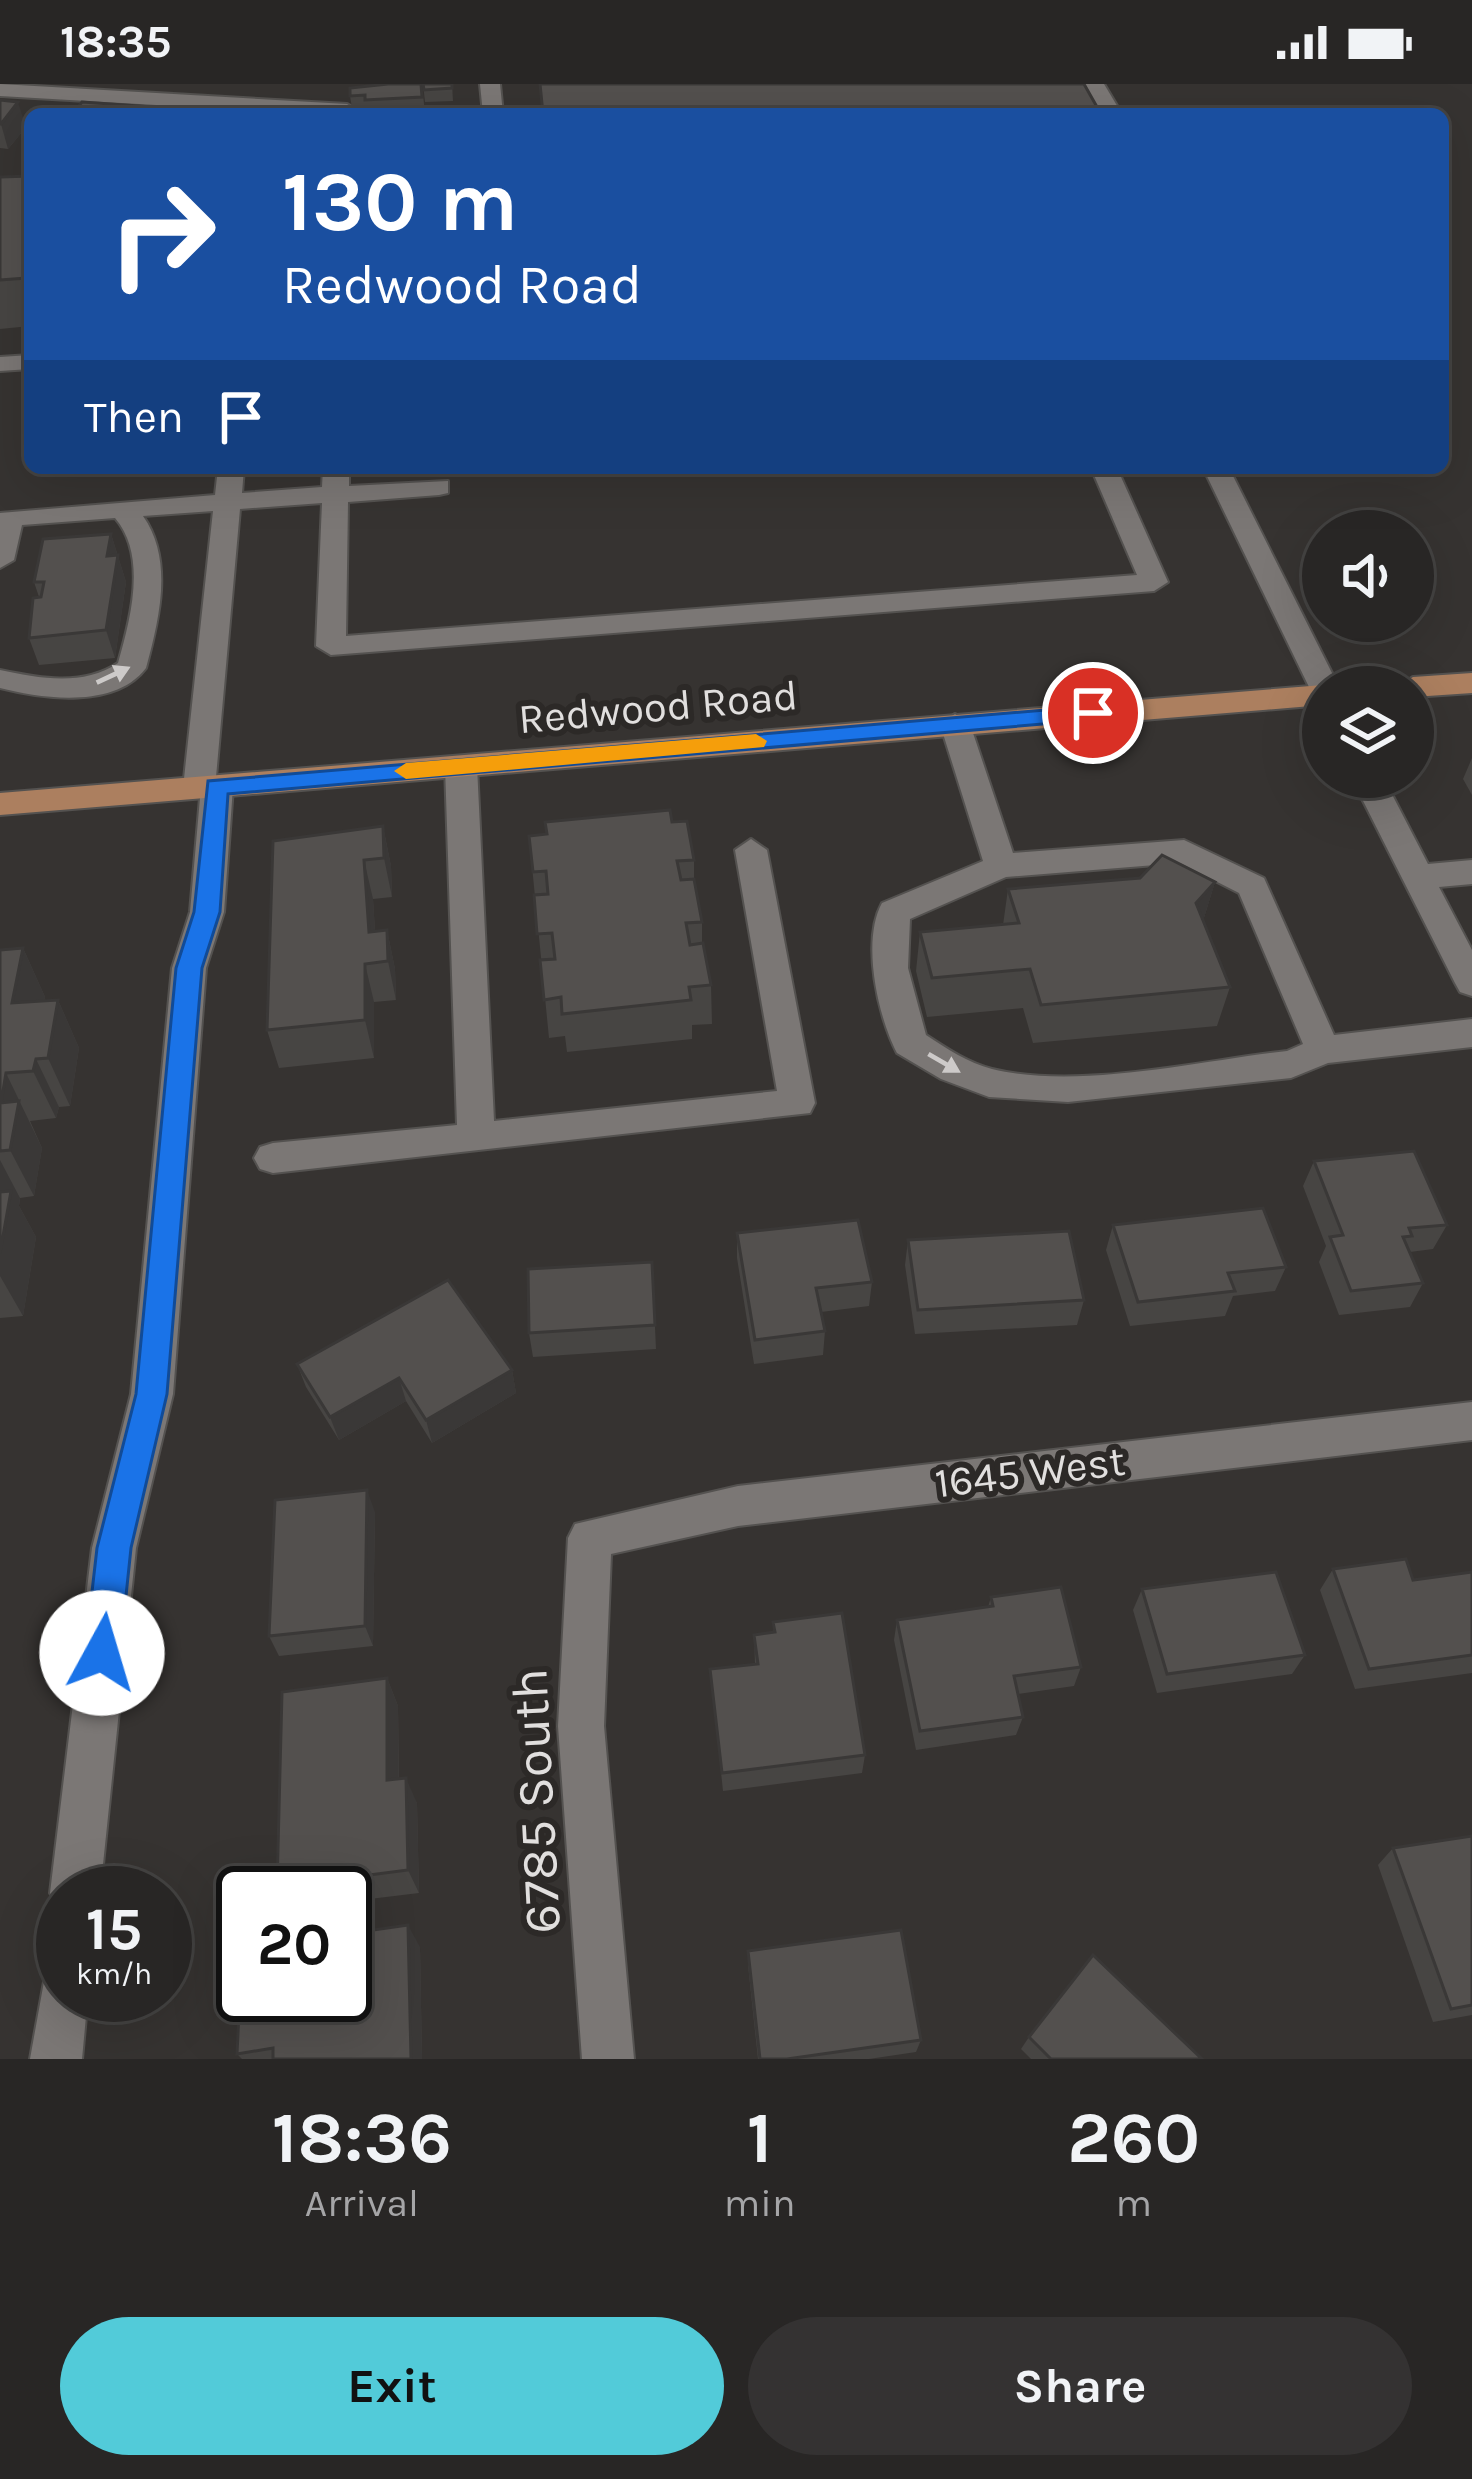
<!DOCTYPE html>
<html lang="en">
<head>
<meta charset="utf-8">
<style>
  body { margin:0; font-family:Karla,sans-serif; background:#343232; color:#f1f3f6; height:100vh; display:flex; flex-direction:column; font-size:45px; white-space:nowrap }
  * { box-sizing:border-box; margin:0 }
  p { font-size:39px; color:#a5a5a7 }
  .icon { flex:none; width:66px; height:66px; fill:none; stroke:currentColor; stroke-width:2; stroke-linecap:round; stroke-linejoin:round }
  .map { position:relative; height:1975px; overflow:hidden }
  .details { display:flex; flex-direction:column; background:#282625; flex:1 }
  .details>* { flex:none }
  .guide { position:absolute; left:24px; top:24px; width:1425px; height:366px; border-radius:18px; box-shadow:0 12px 48px #0002,0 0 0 3px #444342; background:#1a4fa0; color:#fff; overflow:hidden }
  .tools { position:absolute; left:1302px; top:426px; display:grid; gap:24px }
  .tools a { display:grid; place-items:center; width:132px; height:132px; border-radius:50%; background:#282625; box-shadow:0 12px 48px #0002,0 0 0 3px #444342; font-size:60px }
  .speed { position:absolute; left:36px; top:1782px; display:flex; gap:24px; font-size:60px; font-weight:700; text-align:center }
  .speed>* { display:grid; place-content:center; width:156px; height:156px; border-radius:50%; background:#282625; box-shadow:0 12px 48px #0002,0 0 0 3px #444342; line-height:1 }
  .speed small { font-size:30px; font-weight:400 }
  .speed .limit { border:6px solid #111; border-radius:18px; background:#fff; color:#111 }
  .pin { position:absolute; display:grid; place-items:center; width:102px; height:102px; color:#fff; margin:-51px; border:6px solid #fff; border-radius:50%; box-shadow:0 3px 12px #0007 }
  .me { position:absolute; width:132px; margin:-66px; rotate:6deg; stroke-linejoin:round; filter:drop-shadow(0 0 9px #0008) }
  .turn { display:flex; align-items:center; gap:42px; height:252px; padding:0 60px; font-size:54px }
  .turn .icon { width:156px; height:156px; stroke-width:2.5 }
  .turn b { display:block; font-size:84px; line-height:102px }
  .then { display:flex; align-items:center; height:114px; padding:0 60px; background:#0003; gap:24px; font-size:45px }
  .eta { display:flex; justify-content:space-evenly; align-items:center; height:204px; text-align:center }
  .eta b { font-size:72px; font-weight:700; line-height:84px }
  .cta { display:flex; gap:24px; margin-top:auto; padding:24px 60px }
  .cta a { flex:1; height:138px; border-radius:72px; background:#52cbd9; color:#111; font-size:48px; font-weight:700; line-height:138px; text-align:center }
  .cta a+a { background:#343232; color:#f1f3f6 }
  .status { display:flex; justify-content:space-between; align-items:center; height:84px; padding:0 60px; background:#282625; direction:ltr }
  .status svg { height:33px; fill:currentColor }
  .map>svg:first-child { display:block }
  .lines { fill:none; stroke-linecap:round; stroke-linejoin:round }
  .minor-casing { stroke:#545250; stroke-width:4 }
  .major-casing { stroke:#545250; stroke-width:4 }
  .minor { fill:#7b7775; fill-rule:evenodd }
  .major { fill:#ac7f5f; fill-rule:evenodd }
  .wall { fill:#474543 }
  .shaded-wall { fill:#3a3837 }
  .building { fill:#53504e; stroke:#3a3837; stroke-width:3 }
  .oneway { fill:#cdcac9 }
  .route { fill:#1a73e8; stroke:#114b97; stroke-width:3 }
  .slow { fill:#f59e0b }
  .labels { text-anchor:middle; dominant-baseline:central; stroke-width:12; stroke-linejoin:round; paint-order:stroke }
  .street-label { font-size:42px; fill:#e1dfde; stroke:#2c2927 }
  .near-street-label { font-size:51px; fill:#e1dfde; stroke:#2c2927 }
</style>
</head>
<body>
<div class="status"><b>18:35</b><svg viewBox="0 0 49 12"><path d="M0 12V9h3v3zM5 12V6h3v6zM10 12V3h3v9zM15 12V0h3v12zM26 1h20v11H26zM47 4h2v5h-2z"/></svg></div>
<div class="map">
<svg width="1472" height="1975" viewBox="0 0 1472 1975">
  <rect width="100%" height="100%" fill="#363331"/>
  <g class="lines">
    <g class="minor-casing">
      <g id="minor">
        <path d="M 0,0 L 347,20 L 357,26 L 310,30 L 0,12 Z"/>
        <path d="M 480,0 L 500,0 L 503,30 L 483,30 Z"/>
        <path d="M 1084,0 L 1104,0 L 1122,30 L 1102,30 Z"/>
        <path d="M 30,271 L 30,285 L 0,287 L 0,273 Z"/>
        <path d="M 218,384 L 244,384 L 242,409 L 322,403 L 323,384 L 349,384 L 349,402 L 448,397 L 448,409 L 439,411 L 348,418 L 346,552 L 1137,491 L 1091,384 L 1117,384 L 1168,498 L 1154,507 L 331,571 L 316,562 L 322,419 L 240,425 L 216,693 L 233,703 L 224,828 L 206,884 L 173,1310 L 136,1464 L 100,1809 L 63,1809 L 63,1829 L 50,1809 L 92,1464 L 131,1310 L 172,884 L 190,828 L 200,714 L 183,704 L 213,427 L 143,432 C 174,476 159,536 146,584 C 115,625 43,615 0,604 L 0,586 C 38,594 83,603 118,579 C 130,537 148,472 115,434 L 22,441 L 14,476 L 0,484 L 0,429 L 215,411 Z"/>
        <path d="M 1203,384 L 1229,384 L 1339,603 L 1323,603 L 1323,612 L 1309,603 Z"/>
        <path d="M 955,630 L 970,640 L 1013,769 L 1184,756 L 1264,794 L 1334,951 L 1472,935 L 1472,963 L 1328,979 L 1291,994 L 1068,1018 L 989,1013 L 941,995 L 897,969 C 878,933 861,857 882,819 L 983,777 L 940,640 ZM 1180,779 L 1239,809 L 1303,960 L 1287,967 C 1198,977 1079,1006 992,985 C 968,979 946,964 926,951 L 908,884 L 910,835 L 1006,793 Z"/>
        <path d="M 461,672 L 477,682 L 494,1037 L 777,1007 L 735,766 L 751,755 L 767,766 L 815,1019 L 810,1029 L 273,1089 L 260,1085 L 254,1074 L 260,1063 L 273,1059 L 457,1041 L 445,682 Z"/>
        <path d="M 1351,693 L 1383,693 L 1428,780 L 1472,776 L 1472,800 L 1439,803 L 1472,866 L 1472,912 L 1460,908 L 1455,899 Z"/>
        <path d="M 1472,1318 L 1472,1356 L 738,1442 L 611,1470 L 604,1642 L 634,1975 L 582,1975 L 558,1642 L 568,1454 L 575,1440 L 738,1402 Z"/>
        <path d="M 63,1885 L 63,1911 L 88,1911 L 82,1975 L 30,1975 L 45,1892 Z"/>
      </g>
    </g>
    <g class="major-casing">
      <g id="major">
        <path d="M 1472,589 L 1472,609 L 1413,613 L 1413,603 L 1398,603 L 1413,593 Z"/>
        <path d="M 1323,601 L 1329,603 L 1323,603 L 1323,621 L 0,731 L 0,709 Z"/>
      </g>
    </g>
    <use href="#minor" class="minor"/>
    <use href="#major" class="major"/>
  </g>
  <g class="wall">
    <path d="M 422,0 L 425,30 L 353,30 L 350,12 Z"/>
    <path d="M 423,0 L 452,0 L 453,17 L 425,18 Z"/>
    <path d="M 0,16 L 26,43 L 8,65 L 0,64 Z"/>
    <path d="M 30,92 L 30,242 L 0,245 L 0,93 Z"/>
    <path d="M 111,450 L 126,498 L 115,574 L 39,581 L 29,554 L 39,513 L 34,498 Z"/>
    <path d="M 1472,674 L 1472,711 L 1463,695 Z"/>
    <path d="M 672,738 L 694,776 L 694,795 L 702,838 L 702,860 L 711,901 L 712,940 L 692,941 L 692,955 L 567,968 L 565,952 L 549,954 L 529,752 Z"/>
    <path d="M 383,742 L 391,782 L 392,813 L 373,815 L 375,847 L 387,846 L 395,885 L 396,916 L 374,918 L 374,974 L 279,984 L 267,946 Z"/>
    <path d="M 1215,798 L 1203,837 L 1230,903 L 1217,942 L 1033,959 L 1023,924 L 927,933 L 916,887 L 920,848 L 1003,841 L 1008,805 Z"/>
    <path d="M 23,864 L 45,913 L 44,917 L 58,916 L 79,964 L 70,1022 L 59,1023 L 56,1034 L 30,1037 L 42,1064 L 34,1112 L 20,1114 L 19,1122 L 36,1153 L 23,1232 L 0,1234 L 0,866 Z"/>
    <path d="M 1314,1077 L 1447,1141 L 1433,1165 L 1410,1168 L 1423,1199 L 1410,1223 L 1339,1231 L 1319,1178 L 1326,1162 L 1303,1102 Z"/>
    <path d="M 1113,1141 L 1286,1183 L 1275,1207 L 1233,1212 L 1225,1232 L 1130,1242 L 1106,1166 Z"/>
    <path d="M 737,1149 L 872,1198 L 869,1222 L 821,1228 L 825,1247 L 823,1271 L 754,1280 L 737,1174 Z"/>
    <path d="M 908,1156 L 1084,1216 L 1077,1241 L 915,1250 L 905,1181 Z"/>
    <path d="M 652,1178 L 656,1265 L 533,1273 L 529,1249 Z"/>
    <path d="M 297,1280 L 512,1286 L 516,1309 L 432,1359 L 406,1317 L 339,1356 L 306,1303 Z"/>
    <path d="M 375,1428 L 373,1562 L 279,1572 L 269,1552 Z"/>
    <path d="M 1333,1485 L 1413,1496 L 1472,1488 L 1472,1589 L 1355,1605 L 1320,1506 Z"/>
    <path d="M 1142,1505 L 1305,1571 L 1292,1590 L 1157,1609 L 1133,1526 Z"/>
    <path d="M 991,1513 L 1081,1583 L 1074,1602 L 1018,1610 L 1023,1633 L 1016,1651 L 916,1666 L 894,1556 L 897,1536 L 988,1523 Z"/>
    <path d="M 773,1538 L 865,1671 L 862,1689 L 723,1707 L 710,1585 L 755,1580 L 754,1551 L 773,1549 Z"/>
    <path d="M 387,1594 L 398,1622 L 399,1695 L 417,1719 L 419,1809 L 345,1818 L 345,1809 L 281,1809 L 277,1803 Z"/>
    <path d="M 1472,1752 L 1472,1931 L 1433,1938 L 1378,1781 L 1393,1764 Z"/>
    <path d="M 420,1863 L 422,1975 L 242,1975 L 237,1970 Z"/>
    <path d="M 748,1867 L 921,1956 L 916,1968 L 869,1975 L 758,1975 L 748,1881 Z"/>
    <path d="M 1029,1953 L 1202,1975 L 1031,1975 L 1021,1965 Z"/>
  </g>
  <g class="shaded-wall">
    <path d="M 18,18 L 26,43 L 8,65 L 1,40 Z"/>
    <path d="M 111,450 L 126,498 L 115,574 L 106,546 L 107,472 Z"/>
    <path d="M 383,742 L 391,782 L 392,813 L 384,774 Z"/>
    <path d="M 364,776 L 373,815 L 377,878 L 369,848 Z"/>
    <path d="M 1215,798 L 1203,837 L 1196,819 Z"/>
    <path d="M 387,846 L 395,885 L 396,916 L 388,877 Z"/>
    <path d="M 23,864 L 45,913 L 35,968 L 12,919 Z"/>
    <path d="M 365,880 L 374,918 L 374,974 L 365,936 Z"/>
    <path d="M 58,916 L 79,964 L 70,1022 L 48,974 Z"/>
    <path d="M 36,975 L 59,1023 L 56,1034 L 33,987 Z"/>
    <path d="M 6,989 L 42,1064 L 34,1112 L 10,1066 L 1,1019 Z"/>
    <path d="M 0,1076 L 20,1114 L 19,1122 L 36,1153 L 23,1232 L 0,1192 Z"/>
    <path d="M 512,1286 L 516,1309 L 432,1359 L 426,1336 Z"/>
    <path d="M 399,1294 L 406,1317 L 339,1356 L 330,1333 Z"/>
    <path d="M 367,1406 L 375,1428 L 373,1562 L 365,1542 Z"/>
    <path d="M 387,1594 L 398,1622 L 399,1722 L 387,1696 Z"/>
    <path d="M 406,1694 L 417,1719 L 419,1809 L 408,1786 Z"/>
    <path d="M 408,1841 L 420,1863 L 422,1975 L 411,1975 Z"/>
  </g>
  <g class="building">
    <path d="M 388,0 L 421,0 L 422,13 L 365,16 L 365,11 L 350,12 L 350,4 Z"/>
    <path d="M 423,0 L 452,0 L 452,4 L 424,6 Z"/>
    <path d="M 540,0 L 1084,0 L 1101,30 L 543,30 Z"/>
    <path d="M 0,16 L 18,18 L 1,40 L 0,40 Z"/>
    <path d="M 82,18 L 168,24 L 164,30 L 72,30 Z"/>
    <path d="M 192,26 L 277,30 L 189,30 Z"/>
    <path d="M 30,92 L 30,188 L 28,187 L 26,194 L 0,196 L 0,93 Z"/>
    <path d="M 111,450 L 107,472 L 118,471 L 106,546 L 29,554 L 33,514 L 41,513 L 44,498 L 34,498 L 43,455 Z"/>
    <path d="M 670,726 L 672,738 L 687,737 L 694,776 L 677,777 L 681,796 L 694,795 L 702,838 L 686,839 L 690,861 L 703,859 L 711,901 L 689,903 L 691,916 L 562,930 L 561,913 L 544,916 L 540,876 L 555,875 L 552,849 L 537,850 L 534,811 L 548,810 L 546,787 L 533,788 L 529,752 L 547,750 L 545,738 Z"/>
    <path d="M 383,742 L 384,774 L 364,776 L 369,848 L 387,846 L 388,877 L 365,880 L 365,936 L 267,946 L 273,757 Z"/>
    <path d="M 1162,771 L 1215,798 L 1196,819 L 1230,903 L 1041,921 L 1030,885 L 932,894 L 920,848 L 1019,839 L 1008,805 L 1140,794 Z"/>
    <path d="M 23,864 L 12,919 L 58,916 L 48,974 L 36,975 L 33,987 L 6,989 L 1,1019 L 19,1017 L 10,1066 L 0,1067 L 0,866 Z"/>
    <path d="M 1414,1067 L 1447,1141 L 1409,1144 L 1412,1152 L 1403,1153 L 1423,1199 L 1351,1207 L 1330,1153 L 1343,1151 L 1314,1077 Z"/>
    <path d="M 11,1107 L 0,1169 L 0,1108 Z"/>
    <path d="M 1263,1124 L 1286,1183 L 1228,1189 L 1235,1207 L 1138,1218 L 1113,1141 Z"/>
    <path d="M 858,1136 L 872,1198 L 816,1204 L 825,1247 L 755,1256 L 737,1149 Z"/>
    <path d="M 1069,1147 L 1084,1216 L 918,1226 L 908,1156 Z"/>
    <path d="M 652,1178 L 655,1241 L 529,1249 L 528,1185 Z"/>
    <path d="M 448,1196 L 512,1286 L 426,1336 L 399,1294 L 330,1333 L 297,1280 Z"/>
    <path d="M 367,1406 L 365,1542 L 269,1552 L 275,1416 Z"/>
    <path d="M 1406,1475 L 1413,1496 L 1472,1488 L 1472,1571 L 1369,1585 L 1333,1485 Z"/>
    <path d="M 1276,1488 L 1305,1571 L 1167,1590 L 1142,1505 Z"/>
    <path d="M 1061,1503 L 1081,1583 L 1014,1592 L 1023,1633 L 920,1647 L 897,1536 L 993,1522 L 991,1513 Z"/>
    <path d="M 842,1529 L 865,1671 L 722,1689 L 710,1585 L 758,1580 L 754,1551 L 775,1548 L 773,1538 Z"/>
    <path d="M 387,1594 L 387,1696 L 406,1694 L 408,1786 L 277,1803 L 282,1608 Z"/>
    <path d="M 1472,1752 L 1472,1921 L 1451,1925 L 1393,1764 Z"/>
    <path d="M 408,1841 L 411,1975 L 273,1975 L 273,1964 L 237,1970 L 242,1865 L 243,1911 L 345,1911 L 345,1850 Z"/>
    <path d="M 901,1846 L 921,1956 L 787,1975 L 760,1975 L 748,1867 Z"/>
    <path d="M 1093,1871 L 1202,1975 L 1051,1975 L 1029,1953 Z"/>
  </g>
  <defs><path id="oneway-solid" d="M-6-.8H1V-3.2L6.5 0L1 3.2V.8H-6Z" transform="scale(3)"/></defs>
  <g class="oneway">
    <use href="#oneway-solid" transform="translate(113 591) rotate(-25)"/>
    <use href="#oneway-solid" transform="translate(944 979) rotate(30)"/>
  </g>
  <path class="route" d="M 1093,622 L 1105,629 L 1101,635 L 228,710 L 220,828 L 202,884 L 167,1310 L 131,1464 L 120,1569 L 114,1581 L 102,1586 L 90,1581 L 85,1569 L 97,1464 L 136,1310 L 176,884 L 194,828 L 208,697 Z"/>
  <path class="slow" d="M 756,650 L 767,657 L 764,663 L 406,695 L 394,687 L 406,679 Z"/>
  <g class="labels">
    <g class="street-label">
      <text transform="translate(658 623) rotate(-5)">Redwood Road</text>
      <text transform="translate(1030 1388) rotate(-7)">1645 West</text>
    </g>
    <g class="near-street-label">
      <text transform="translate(536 1717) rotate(-93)">6785 South</text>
    </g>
  </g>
</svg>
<div class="tools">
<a><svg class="icon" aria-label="sound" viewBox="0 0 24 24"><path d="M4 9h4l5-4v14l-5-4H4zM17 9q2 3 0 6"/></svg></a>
<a><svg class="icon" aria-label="layers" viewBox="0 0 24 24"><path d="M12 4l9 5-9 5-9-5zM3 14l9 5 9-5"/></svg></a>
</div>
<div class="speed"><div>15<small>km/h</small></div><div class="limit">20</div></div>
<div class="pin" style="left:1093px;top:629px;background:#d93025"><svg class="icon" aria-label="arrive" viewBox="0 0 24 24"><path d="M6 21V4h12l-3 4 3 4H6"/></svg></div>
<svg class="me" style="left:102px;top:1569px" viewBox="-20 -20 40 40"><circle r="19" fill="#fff"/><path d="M0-13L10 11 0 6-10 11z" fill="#1a73e8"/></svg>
<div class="guide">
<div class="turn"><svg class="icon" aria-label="right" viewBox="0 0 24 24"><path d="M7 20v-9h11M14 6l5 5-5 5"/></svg><div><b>130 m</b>Redwood Road</div></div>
<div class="then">Then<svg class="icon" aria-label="arrive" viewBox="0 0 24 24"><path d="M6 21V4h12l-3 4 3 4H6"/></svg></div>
</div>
</div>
<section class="details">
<div class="eta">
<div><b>18:36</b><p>Arrival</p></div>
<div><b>1</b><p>min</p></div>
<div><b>260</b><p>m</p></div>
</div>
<div class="cta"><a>Exit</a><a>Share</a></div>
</section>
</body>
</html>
